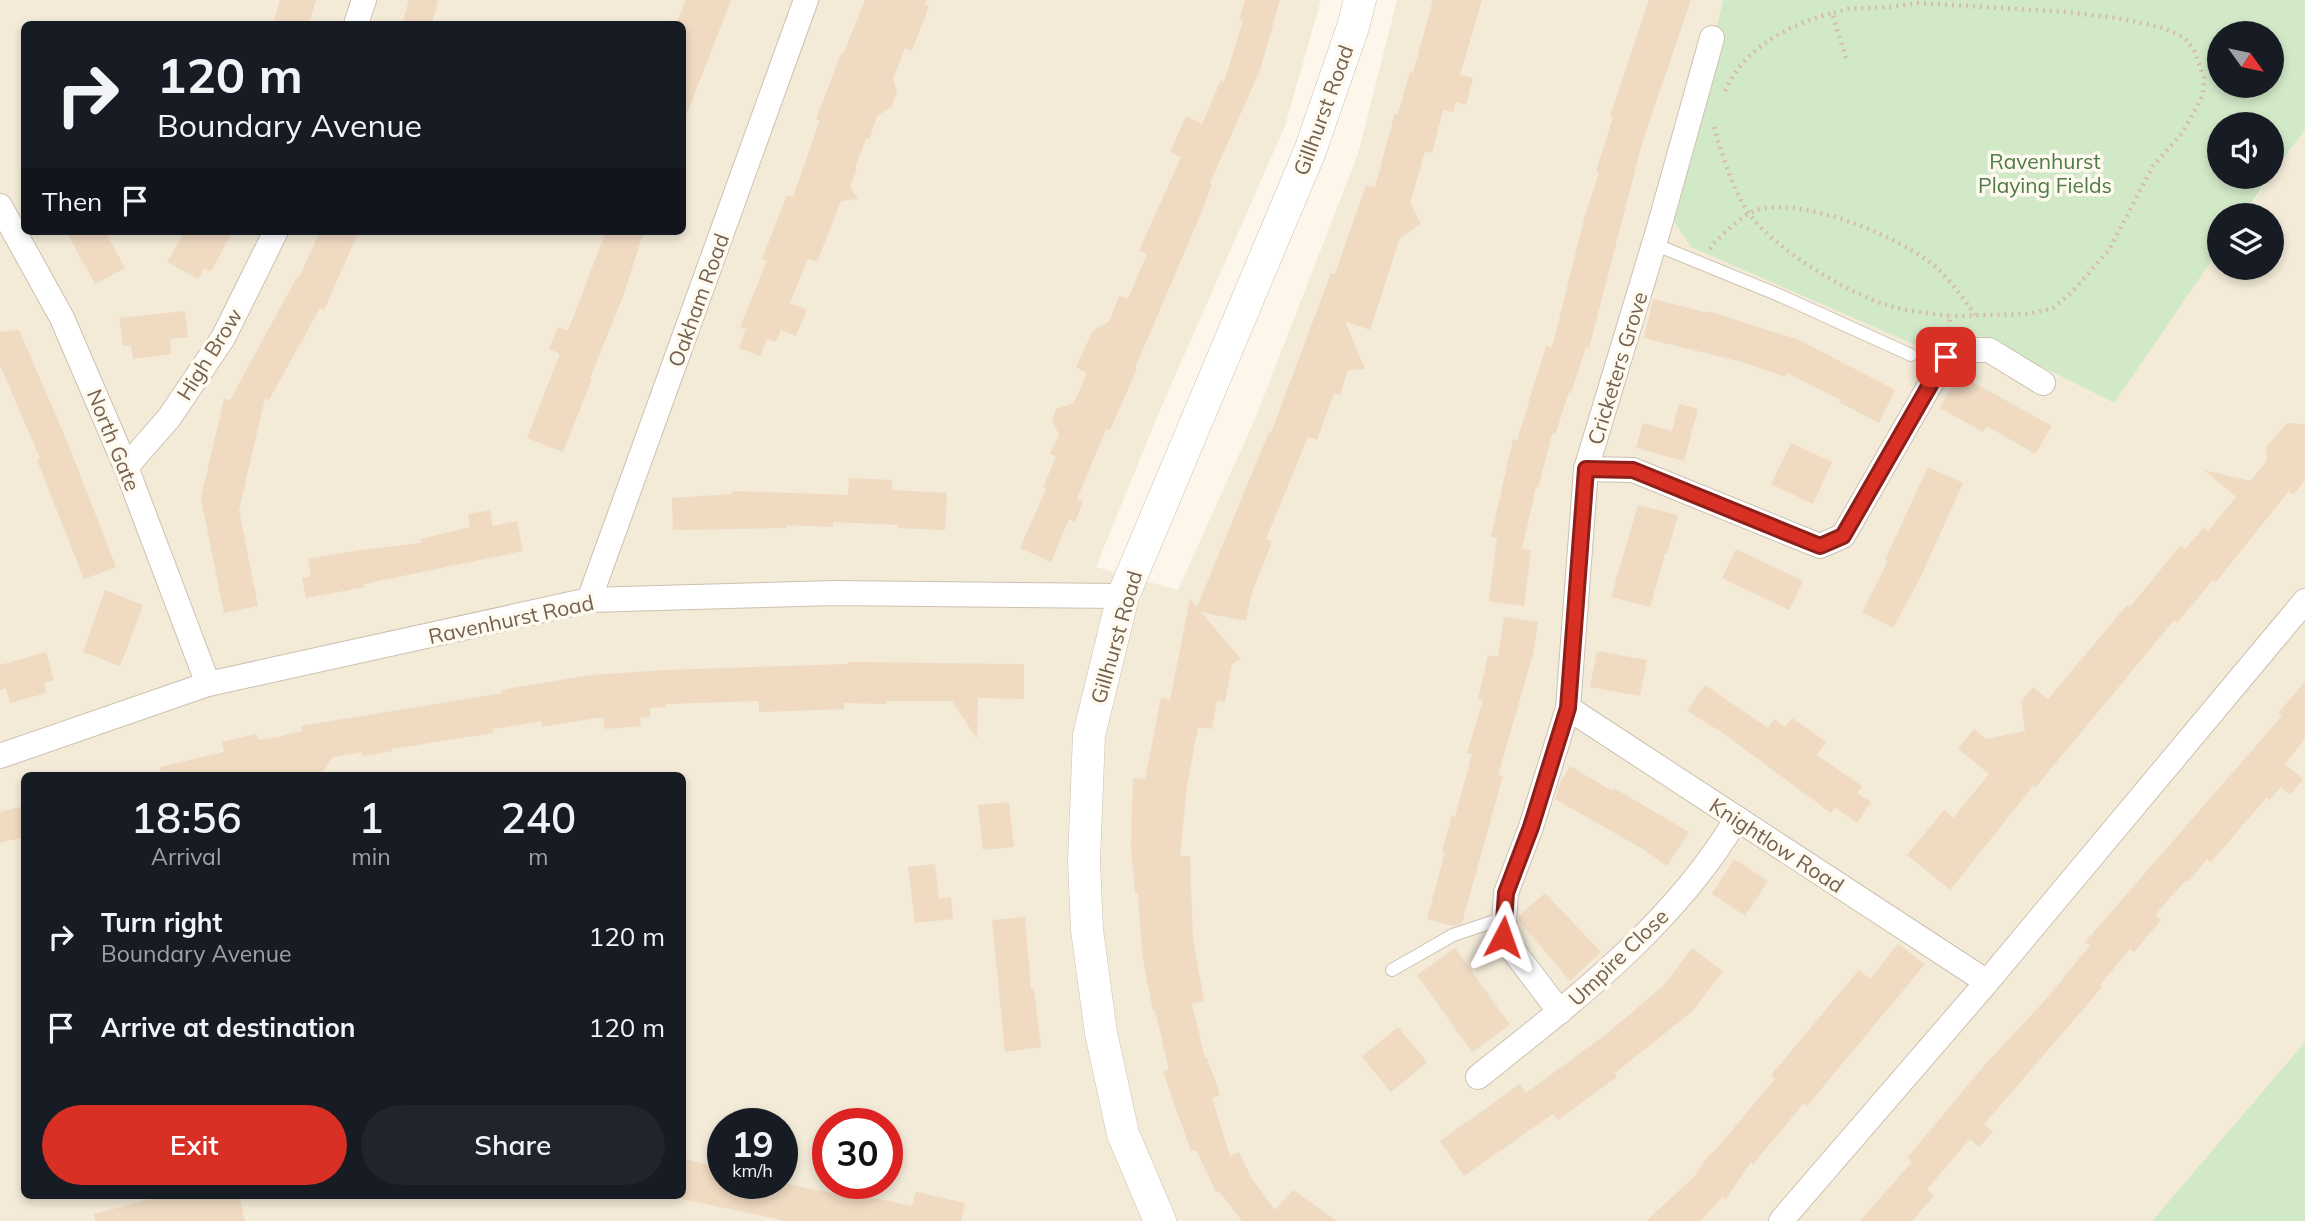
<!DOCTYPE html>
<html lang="en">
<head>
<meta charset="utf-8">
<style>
  body { margin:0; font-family:Mulish,sans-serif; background:#20242c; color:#f1f3f6; height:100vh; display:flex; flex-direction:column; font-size:26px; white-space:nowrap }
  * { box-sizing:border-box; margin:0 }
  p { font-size:23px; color:#9ea1a6 }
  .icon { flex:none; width:38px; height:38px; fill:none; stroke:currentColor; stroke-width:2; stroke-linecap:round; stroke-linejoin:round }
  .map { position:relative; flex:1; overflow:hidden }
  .side { position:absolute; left:21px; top:772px; width:665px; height:427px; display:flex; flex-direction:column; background:#171b24; border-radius:10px; box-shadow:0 4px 10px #0003 }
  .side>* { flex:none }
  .top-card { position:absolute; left:21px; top:21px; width:665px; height:214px; border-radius:10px; box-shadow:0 4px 10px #0003; background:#171b24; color:#f1f3f6; overflow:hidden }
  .needle { width:46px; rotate:123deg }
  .tools { position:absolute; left:2207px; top:21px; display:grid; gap:14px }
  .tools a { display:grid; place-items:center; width:77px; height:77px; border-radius:50%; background:#171b24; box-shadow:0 4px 10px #0003; font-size:35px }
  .speed { position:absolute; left:707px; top:1108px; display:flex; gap:14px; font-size:35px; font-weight:700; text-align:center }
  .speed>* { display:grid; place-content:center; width:91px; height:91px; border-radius:50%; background:#171b24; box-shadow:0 4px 10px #0003; line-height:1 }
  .speed small { font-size:18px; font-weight:400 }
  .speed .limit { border:10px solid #d22; background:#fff; color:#111 }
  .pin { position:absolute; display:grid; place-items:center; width:60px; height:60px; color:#fff; margin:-30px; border-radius:14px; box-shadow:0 4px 10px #0006 }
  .me { position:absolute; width:77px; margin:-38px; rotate:4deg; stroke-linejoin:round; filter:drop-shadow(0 0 5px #0008) }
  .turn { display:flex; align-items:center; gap:24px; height:147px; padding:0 21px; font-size:32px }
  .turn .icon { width:91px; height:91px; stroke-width:2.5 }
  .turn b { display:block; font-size:49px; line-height:60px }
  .then { display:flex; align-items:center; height:66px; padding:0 21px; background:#0003; gap:14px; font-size:26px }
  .eta { display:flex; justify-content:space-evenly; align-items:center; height:119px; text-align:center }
  .eta b { font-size:42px; font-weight:600; line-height:49px }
  .action { display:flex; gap:14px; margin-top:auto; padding:14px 21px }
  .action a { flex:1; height:80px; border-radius:42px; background:#d93025; color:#fff; font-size:28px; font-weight:600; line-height:80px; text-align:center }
  .action a+a { background:#20242c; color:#f1f3f6 }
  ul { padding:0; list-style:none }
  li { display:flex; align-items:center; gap:21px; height:91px; padding:0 21px }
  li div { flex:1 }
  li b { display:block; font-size:26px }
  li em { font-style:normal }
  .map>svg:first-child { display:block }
  .residential { fill:#f3ead8; fill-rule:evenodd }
  .green { fill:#d2e9c8; fill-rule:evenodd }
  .building { fill:#f0dac2 }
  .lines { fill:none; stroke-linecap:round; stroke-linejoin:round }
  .service-casing { stroke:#cec0b0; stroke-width:14 }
  .minor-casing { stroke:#cec0b0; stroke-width:26 }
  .tertiary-casing { stroke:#cec0b0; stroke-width:33 }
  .path { stroke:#d5bea5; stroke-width:4.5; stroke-dasharray:2 5; stroke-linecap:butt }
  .service { stroke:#fff; stroke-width:12 }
  .minor { stroke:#fff; stroke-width:24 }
  .tertiary { stroke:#fff; stroke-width:32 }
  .route-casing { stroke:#8d1f18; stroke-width:18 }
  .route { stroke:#d93025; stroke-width:12 }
  .labels { text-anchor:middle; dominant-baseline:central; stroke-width:7; stroke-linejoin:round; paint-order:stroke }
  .street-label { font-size:21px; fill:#76614e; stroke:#fefaf0 }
  .park-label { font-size:21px; fill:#4f7b46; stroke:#fefaf0 }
</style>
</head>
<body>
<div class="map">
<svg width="2305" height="1221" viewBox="0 0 2305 1221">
  <rect width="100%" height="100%" fill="#fcf7ea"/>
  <path class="residential" d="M 0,0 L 1321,0 L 1285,126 L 1157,417 L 1096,567 L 1178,590 L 1255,419 L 1358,154 L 1397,0 L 1723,0 L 1673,219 L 1962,327 L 2113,403 L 2219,250 L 2219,268 L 2272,268 L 2272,215 L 2243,215 L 2305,130 L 2305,1042 L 2152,1221 L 0,1221 ZM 24,24 L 682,24 L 682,231 L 24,231 ZM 24,775 L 682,775 L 682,1195 L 24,1195 ZM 723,1124 L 782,1124 L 782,1183 L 723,1183 ZM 828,1124 L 887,1124 L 887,1183 L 828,1183 Z"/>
  <g class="green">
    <path d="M 1723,0 L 2305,0 L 2305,130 L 2272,174 L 2272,124 L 2219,124 L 2219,177 L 2269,177 L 2243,215 L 2219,215 L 2219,250 L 2114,403 L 1962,327 L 1932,352 L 1691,247 L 1673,220 ZM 2219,33 L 2272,33 L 2272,86 L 2219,86 Z"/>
    <path d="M 2305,1042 L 2305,1221 L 2152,1221 Z"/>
  </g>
  <g class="building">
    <path d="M 280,0 L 316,0 L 309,24 L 273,24 Z"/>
    <path d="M 409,0 L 438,0 L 432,24 L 402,24 Z"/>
    <path d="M 686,0 L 731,0 L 684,121 L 682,121 L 682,24 L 676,24 Z"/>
    <path d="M 865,0 L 927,0 L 925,5 L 929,6 L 912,51 L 905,48 L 893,79 L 897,91 L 892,106 L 877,116 L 870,138 L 866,139 L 855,168 L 857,169 L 850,187 L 858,199 L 841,201 L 817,262 L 808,259 L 790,303 L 807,310 L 796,336 L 781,330 L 776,342 L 767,339 L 760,356 L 739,348 L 746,329 L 740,327 L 767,261 L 762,259 L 787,195 L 793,197 L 820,120 L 816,119 L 841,54 L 843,55 Z"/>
    <path d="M 1245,0 L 1280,0 L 1260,70 L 1210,183 L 1212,184 L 1202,211 L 1135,368 L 1137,369 L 1110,430 L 1106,429 L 1077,499 L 1083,501 L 1075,522 L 1069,519 L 1051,562 L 1020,548 L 1046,489 L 1043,488 L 1056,456 L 1050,454 L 1059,435 L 1052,420 L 1056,409 L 1074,403 L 1087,373 L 1076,367 L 1093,330 L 1109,322 L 1119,296 L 1128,299 L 1147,254 L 1139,251 L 1181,157 L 1170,152 L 1186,116 L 1202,124 L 1221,80 L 1224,82 L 1243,21 L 1239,20 Z"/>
    <path d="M 1433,0 L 1482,0 L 1460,75 L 1473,78 L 1466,105 L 1456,102 L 1453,112 L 1443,110 L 1432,153 L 1425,151 L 1410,203 L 1421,224 L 1400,238 L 1370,330 L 1345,321 L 1365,369 L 1348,370 L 1340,395 L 1334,393 L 1317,440 L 1308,437 L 1266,539 L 1272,542 L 1251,595 L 1246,621 L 1201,612 L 1241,659 L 1232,664 L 1225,702 L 1217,700 L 1212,729 L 1198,727 L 1187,786 L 1180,856 L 1190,856 L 1193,938 L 1204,1001 L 1192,1004 L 1205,1058 L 1207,1058 L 1220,1095 L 1212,1098 L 1230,1156 L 1239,1152 L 1252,1179 L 1275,1210 L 1293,1190 L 1337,1221 L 1242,1221 L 1219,1191 L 1216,1192 L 1196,1150 L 1191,1151 L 1163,1072 L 1169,1070 L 1155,1010 L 1153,1011 L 1142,954 L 1138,893 L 1135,894 L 1131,844 L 1133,778 L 1145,779 L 1161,698 L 1170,700 L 1190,599 L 1197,607 L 1269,432 L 1271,433 L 1331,273 L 1335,274 L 1366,185 L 1375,187 L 1395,113 L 1398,114 L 1410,72 L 1413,73 Z"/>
    <path d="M 1649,0 L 1691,0 L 1643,140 L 1589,348 L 1586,347 L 1571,393 L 1569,392 L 1555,435 L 1552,434 L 1538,488 L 1536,487 L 1522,549 L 1531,550 L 1524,606 L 1489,601 L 1497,538 L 1491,537 L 1513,439 L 1517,440 L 1546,346 L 1552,348 L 1584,219 L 1599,172 L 1596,171 L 1613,117 L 1610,116 Z"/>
    <path d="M 66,231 L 105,231 L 125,268 L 95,284 Z"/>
    <path d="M 185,231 L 233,231 L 211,271 L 204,268 L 198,279 L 167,262 Z"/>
    <path d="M 320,231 L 359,231 L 324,310 L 320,308 L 269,400 L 265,398 L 239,510 L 258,606 L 224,613 L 201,498 L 224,399 L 230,400 L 297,277 L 299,278 Z"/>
    <path d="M 606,231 L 644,231 L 623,296 L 590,378 L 592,379 L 563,452 L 527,438 L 560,354 L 549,349 L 558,327 L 568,331 Z"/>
    <path d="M 1653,299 L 1708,313 L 1708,311 L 1799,340 L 1895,390 L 1879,423 L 1839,402 L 1841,400 L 1787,373 L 1786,377 L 1742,362 L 1644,338 Z"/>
    <path d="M 185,311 L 188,337 L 170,339 L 171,354 L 133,359 L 131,345 L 123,346 L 119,318 Z"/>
    <path d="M 19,330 L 66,439 L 116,567 L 84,579 L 37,460 L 40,458 L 0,365 L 0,332 Z"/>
    <path d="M 1958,374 L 2052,426 L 2035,454 L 1987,426 L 1983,432 L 1940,408 Z"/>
    <path d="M 1679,404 L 1698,409 L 1684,461 L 1636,448 L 1643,423 L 1672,431 Z"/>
    <path d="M 2287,423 L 2305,424 L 2305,480 L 2293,495 L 2289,491 L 2216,582 L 2213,580 L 2177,623 L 2174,620 L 2035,788 L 2033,786 L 1950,890 L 1907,855 L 1944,810 L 1953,818 L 1989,774 L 1958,749 L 1974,729 L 1986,739 L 2025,731 L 2021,701 L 2033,687 L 2048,699 L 2127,605 L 2130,607 L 2181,545 L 2185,549 L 2204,527 L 2208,531 L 2236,497 L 2204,470 L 2250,481 L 2267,461 L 2266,447 Z"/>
    <path d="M 1791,443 L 1832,462 L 1813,504 L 1771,484 Z"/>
    <path d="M 1928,467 L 1963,483 L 1921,576 L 1893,628 L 1862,612 L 1888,561 L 1885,560 Z"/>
    <path d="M 849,478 L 892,480 L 892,490 L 947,493 L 945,530 L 898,528 L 898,525 L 833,522 L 833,527 L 787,525 L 787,528 L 673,530 L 672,498 L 732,494 L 732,491 L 848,495 Z"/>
    <path d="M 1638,505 L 1678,515 L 1667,554 L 1665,554 L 1650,607 L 1611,597 Z"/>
    <path d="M 490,510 L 493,526 L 517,521 L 523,551 L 364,584 L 365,587 L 306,598 L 302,578 L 311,576 L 308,559 L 361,550 L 421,543 L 421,539 L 470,527 L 468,514 Z"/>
    <path d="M 1736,549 L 1803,581 L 1789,610 L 1722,578 Z"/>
    <path d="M 105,590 L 143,605 L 120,666 L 83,652 Z"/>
    <path d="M 1504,617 L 1538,622 L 1533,654 L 1498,775 L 1503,776 L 1462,923 L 1453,926 L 1427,919 L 1445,852 L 1442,851 L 1452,816 L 1455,817 L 1472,754 L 1467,753 L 1483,700 L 1478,699 L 1488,655 L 1498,657 Z"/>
    <path d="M 1597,651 L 1647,660 L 1640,696 L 1590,687 Z"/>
    <path d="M 46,652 L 54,680 L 44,683 L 46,693 L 10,703 L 6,688 L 0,690 L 0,665 Z"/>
    <path d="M 848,662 L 1024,664 L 1024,699 L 978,698 L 977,739 L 952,701 L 887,701 L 887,704 L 844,703 L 844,709 L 759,712 L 759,701 L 666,704 L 666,707 L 650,708 L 650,717 L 640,718 L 641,726 L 605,729 L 603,717 L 542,727 L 541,721 L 493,729 L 493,733 L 392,749 L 392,751 L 363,756 L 362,752 L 333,757 L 321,775 L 161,775 L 160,767 L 224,752 L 222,742 L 256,734 L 258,740 L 278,737 L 302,731 L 301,726 L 502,693 L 501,690 L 591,675 L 666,670 L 848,664 Z"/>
    <path d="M 2305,682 L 2305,738 L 2285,764 L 2303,779 L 2290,795 L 2281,787 L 2269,800 L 2267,797 L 2211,862 L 2207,859 L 2188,882 L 2186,880 L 2155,915 L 2161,920 L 2134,952 L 2130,949 L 2100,985 L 2102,987 L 2086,1006 L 1984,1124 L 1993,1132 L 1979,1147 L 1970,1139 L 1927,1189 L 1934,1196 L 1912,1221 L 1860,1221 L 1912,1162 L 1907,1158 L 1982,1068 L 2048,997 L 2090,945 L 2085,942 L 2282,716 L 2278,713 Z"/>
    <path d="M 1705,685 L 1768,728 L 1774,719 L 1785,727 L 1792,718 L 1826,742 L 1817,755 L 1862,786 L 1857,793 L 1871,802 L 1857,823 L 1835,807 L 1831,813 L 1723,733 L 1687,711 Z"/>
    <path d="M 1570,766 L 1612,791 L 1614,788 L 1689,832 L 1667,866 L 1641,848 L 1555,799 L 1560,783 Z"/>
    <path d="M 1009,802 L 1014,847 L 983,850 L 978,805 Z"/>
    <path d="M 24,806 L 24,837 L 0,843 L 0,812 Z"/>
    <path d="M 1734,859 L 1768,881 L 1745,916 L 1712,894 Z"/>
    <path d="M 935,864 L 939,899 L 951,897 L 953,919 L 915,923 L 908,867 Z"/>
    <path d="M 1545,893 L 1601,952 L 1570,981 L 1519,921 L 1519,916 Z"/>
    <path d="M 1025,917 L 1031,989 L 1034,989 L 1041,1047 L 1005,1052 L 992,920 Z"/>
    <path d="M 1898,944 L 1925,964 L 1807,1106 L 1804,1103 L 1753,1164 L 1751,1162 L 1726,1199 L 1723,1197 L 1700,1221 L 1646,1221 L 1694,1177 L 1710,1153 L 1712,1154 L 1775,1079 L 1771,1075 L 1859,970 L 1870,979 Z"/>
    <path d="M 1455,948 L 1510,1025 L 1472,1052 L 1417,975 Z"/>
    <path d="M 1692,948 L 1723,971 L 1693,1011 L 1615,1073 L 1617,1077 L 1558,1120 L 1553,1114 L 1464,1176 L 1440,1141 L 1520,1084 L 1526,1093 L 1609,1032 L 1664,985 Z"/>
    <path d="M 1398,1027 L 1427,1062 L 1391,1092 L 1362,1057 Z"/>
    <path d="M 682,1158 L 723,1169 L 723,1183 L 783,1183 L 845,1196 L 846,1192 L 912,1206 L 916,1192 L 965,1203 L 961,1221 L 786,1221 L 682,1199 Z"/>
    <path d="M 166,1195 L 239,1195 L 245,1221 L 95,1221 L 94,1214 Z"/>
  </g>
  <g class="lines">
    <g class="service-casing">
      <g id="service">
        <path d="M 1654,244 L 1781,296 L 1911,355"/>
        <path d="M 1392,970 L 1453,935 L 1504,918"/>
      </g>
    </g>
    <g class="minor-casing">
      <g id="minor">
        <path d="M 356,24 L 364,0"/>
        <path d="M 0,206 L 62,318 L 126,467 L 208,684"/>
        <path d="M 126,467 L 169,418 L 223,338 L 276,231"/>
        <path d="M 1586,469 L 1633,470 L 1820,546 L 1843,536 L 1946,357 L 1960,350 L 1989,350 L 2043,383"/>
        <path d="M 589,600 L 806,0"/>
        <path d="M 1568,708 L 1987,982"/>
        <path d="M 0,756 L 208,684 L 589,600 L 835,593 L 1123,596"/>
        <path d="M 1560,1012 L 1503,937 L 1506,893 L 1531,827 L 1568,708 L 1586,469 L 1658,231 L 1712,38"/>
        <path d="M 1478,1077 C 1573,1001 1674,925 1737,818"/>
        <path d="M 1781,1221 L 1987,982 L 2305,601"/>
      </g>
    </g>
    <g class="tertiary-casing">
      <path id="tertiary" d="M 1160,1221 L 1123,1134 L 1101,1033 L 1087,930 L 1084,861 L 1089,735 L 1123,596 L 1310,151 L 1353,27 L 1360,0"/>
    </g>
    <g class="path">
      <path d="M 1846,58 L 1832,13 L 1848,9 L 1890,7 L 1918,3 L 2067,12 L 2124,19 L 2164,28 L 2185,38 L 2194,50 L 2204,78 L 2203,95 L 2183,132 L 2153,166 L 2109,250 L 2071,293 L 2053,308 L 2028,314 L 1950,316"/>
      <path d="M 1725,91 C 1744,48 1788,25 1832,13"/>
      <path d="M 1714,127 C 1723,157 1732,189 1750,215 C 1775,249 1847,293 1887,305 C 1907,312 1930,313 1950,316 L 1949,329"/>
      <path d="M 1710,249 L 1712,245 C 1725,233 1738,218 1754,211 C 1798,194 1905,238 1938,269 C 1952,283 1964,299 1975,315"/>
    </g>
    <use href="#service" class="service"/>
    <use href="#minor" class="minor"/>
    <use href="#tertiary" class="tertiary"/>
  </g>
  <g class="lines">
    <g class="route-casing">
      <path id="route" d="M 1503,937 L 1506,893 L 1531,827 L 1568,708 L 1586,469 L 1633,470 L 1820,546 L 1843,536 L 1946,357"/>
    </g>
    <use href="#route" class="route"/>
  </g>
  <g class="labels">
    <g class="street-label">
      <text transform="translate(1323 110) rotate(-70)">Gillhurst Road</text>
      <text transform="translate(698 300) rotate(-70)">Oakham Road</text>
      <text transform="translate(209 354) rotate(-58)">High Brow</text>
      <text transform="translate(1617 368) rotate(-73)">Cricketers Grove</text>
      <text transform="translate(114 440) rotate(68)">North Gate</text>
      <text transform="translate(511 619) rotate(-12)">Ravenhurst Road</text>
      <text transform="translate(1116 637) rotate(-74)">Gillhurst Road</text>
      <text transform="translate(1777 845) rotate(33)">Knightlow Road</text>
      <text transform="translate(1618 957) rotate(-44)">Umpire Close</text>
    </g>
    <g class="park-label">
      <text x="2045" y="161">Ravenhurst<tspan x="2045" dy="24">Playing Fields</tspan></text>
    </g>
  </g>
</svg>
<div class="tools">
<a><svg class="needle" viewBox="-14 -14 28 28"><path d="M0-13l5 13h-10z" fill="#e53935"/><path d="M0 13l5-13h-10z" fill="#9ea1a6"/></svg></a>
<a><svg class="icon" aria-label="sound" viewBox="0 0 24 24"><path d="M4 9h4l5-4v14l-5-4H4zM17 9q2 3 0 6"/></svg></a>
<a><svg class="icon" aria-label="layers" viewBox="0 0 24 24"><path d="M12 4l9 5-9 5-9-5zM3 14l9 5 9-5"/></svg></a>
</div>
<div class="speed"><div>19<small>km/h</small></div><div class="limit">30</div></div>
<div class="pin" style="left:1946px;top:357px;background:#d93025"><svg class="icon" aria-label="arrive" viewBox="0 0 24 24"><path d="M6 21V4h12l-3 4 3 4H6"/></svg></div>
<svg class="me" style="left:1503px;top:937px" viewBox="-20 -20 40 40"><path d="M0-17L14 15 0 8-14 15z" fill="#d93025" stroke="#fff" stroke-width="4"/></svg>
<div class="top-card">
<div class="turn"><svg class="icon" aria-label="right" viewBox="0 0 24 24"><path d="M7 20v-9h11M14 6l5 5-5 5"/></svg><div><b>120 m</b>Boundary Avenue</div></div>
<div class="then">Then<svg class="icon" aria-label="arrive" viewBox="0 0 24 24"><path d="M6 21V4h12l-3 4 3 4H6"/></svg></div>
</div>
<section class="side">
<div class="eta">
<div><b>18:56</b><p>Arrival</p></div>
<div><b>1</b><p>min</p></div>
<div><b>240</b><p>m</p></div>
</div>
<ul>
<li><svg class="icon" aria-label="right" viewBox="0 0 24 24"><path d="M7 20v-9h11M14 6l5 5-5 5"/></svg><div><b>Turn right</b><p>Boundary Avenue</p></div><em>120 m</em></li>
<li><svg class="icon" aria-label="arrive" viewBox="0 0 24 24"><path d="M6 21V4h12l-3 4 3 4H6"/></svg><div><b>Arrive at destination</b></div><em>120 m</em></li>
</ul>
<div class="action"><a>Exit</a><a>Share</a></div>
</section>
</div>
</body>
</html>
